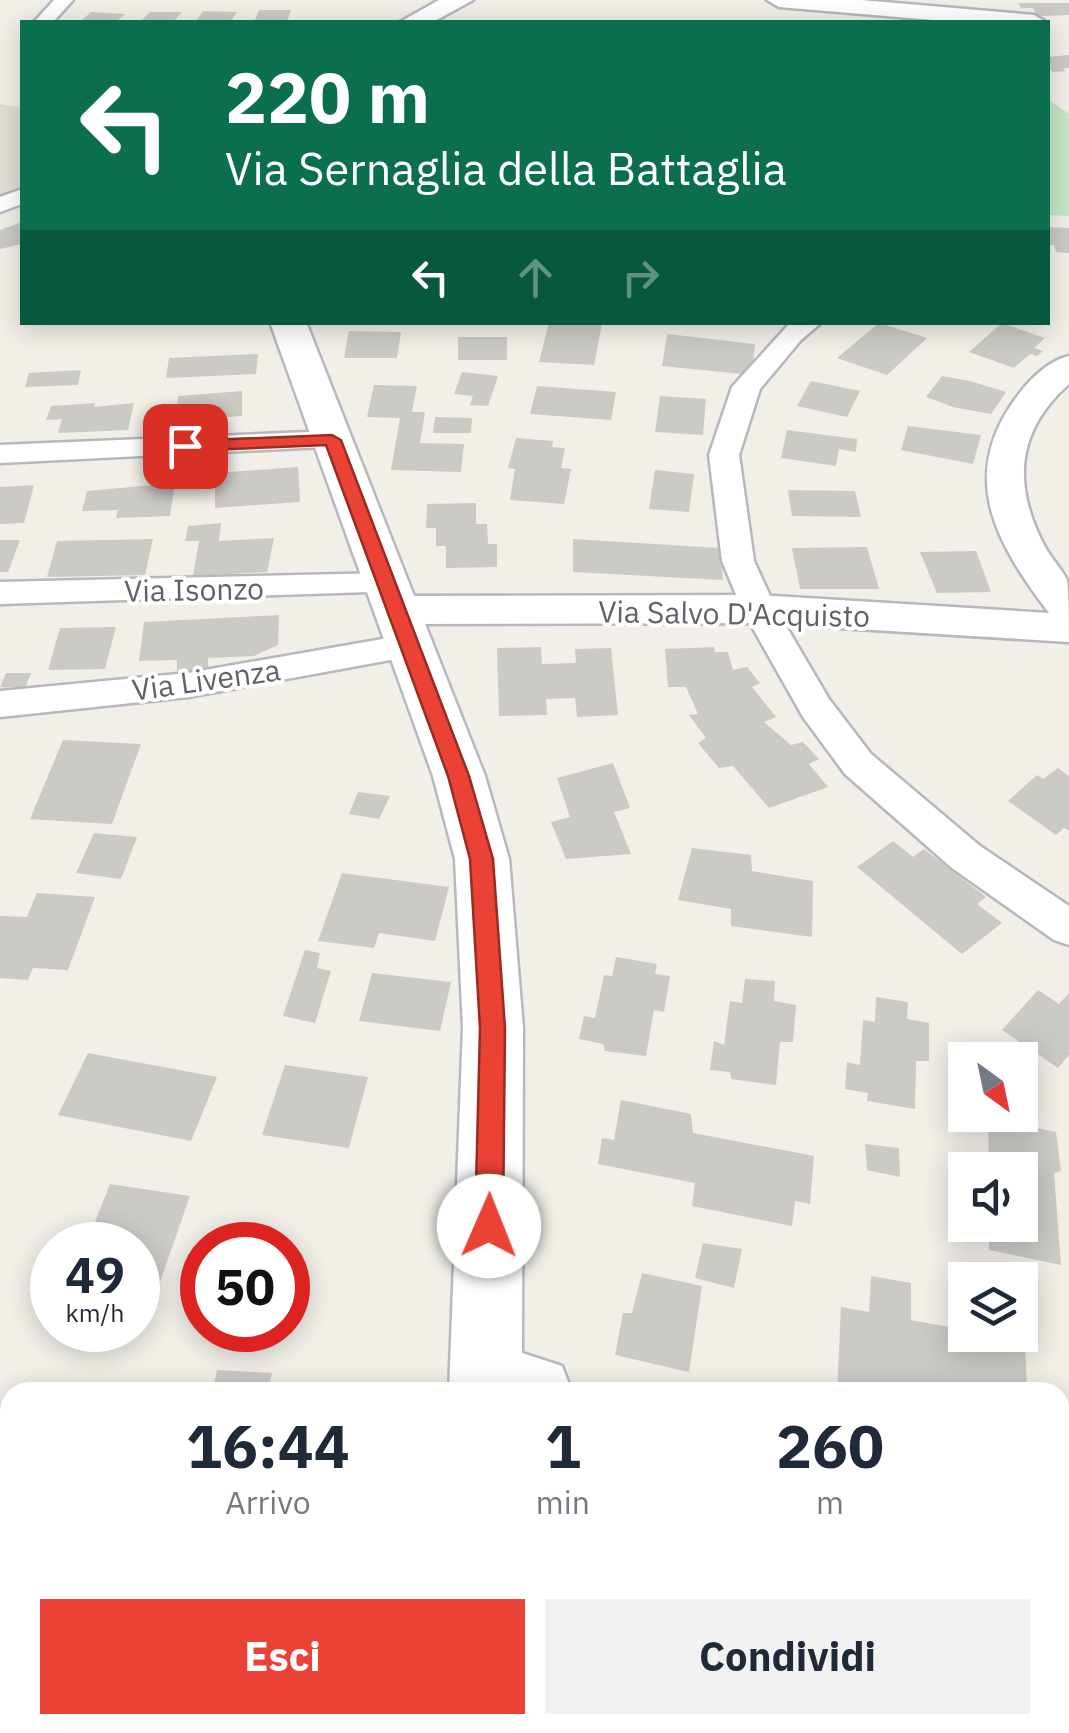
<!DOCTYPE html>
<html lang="it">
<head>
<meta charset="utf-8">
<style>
  body { margin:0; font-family:"IBM Plex Sans",sans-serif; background:#f2f2f3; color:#1f2937; height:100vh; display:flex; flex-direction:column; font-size:38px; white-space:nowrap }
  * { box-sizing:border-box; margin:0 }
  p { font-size:32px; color:#747a83 }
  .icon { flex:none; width:55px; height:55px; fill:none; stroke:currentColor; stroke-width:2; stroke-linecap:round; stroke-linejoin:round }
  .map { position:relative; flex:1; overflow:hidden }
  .panel { position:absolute; left:0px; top:1382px; width:1070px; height:352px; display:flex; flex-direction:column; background:#fff; border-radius:30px 30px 0 0; box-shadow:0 5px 25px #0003 }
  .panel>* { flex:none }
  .hud { position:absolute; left:20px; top:20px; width:1030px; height:305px; border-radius:0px; box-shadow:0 5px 25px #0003; background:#0b6e4f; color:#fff; overflow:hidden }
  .needle { width:65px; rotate:147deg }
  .fabs { position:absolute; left:948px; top:1042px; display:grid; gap:20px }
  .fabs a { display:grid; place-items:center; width:90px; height:90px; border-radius:0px; background:#fff; box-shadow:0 5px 25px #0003; font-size:50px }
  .speed { position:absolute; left:30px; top:1222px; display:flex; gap:20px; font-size:50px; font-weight:700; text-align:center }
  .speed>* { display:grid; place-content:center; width:130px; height:130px; border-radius:50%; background:#fff; box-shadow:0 5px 25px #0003; line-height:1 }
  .speed small { font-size:25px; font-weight:400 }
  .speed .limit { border:15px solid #d22; background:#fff; color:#111 }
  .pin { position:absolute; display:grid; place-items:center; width:85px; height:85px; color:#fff; margin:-42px; border-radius:20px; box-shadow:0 5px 15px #0006 }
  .me { position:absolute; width:110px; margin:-55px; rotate:1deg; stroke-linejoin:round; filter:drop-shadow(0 0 8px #0008) }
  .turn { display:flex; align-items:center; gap:35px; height:210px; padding:0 40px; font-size:45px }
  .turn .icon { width:130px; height:130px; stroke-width:2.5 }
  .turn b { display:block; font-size:70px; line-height:85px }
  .lanes { display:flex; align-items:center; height:95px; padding:0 40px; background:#0003; justify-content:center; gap:50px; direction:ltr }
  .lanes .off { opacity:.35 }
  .eta { display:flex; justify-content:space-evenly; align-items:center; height:170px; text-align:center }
  .eta b { font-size:60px; font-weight:700; line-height:70px }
  .cta { display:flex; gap:20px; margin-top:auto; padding:20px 40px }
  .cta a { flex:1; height:115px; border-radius:0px; background:#ea4335; color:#fff; font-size:40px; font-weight:700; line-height:115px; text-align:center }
  .cta a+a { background:#f2f2f3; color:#1f2937 }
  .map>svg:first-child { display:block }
  .education { fill:#e1ded6 }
  .green { fill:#c5e8c5 }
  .building { fill:#cccac5 }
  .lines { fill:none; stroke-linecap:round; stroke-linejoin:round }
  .minor-casing { stroke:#b5b8bc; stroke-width:5 }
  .tertiary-casing { stroke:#b5b8bc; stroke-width:5 }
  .secondary-casing { stroke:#b6babf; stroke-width:5 }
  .minor { fill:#fff; fill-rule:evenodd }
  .tertiary { fill:#fff; fill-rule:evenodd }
  .secondary { fill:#fff; fill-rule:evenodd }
  .route { fill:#ea4335; stroke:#982c22; stroke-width:2.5 }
  .labels { text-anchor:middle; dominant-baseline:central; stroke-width:8; stroke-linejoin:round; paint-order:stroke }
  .street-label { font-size:30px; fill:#5f6368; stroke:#fff }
</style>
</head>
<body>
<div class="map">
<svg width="1069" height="1733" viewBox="0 0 1069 1733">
  <rect width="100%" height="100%" fill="#f1efe8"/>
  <path class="education" d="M 0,104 L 22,108 L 22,188 L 0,198 Z"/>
  <path class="green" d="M 1048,99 L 1069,114 L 1069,216 L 1048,215 Z"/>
  <g class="building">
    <path d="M 1018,3 L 1069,3 L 1069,15 L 1038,16 L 1033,8 L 1021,8 Z"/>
    <path d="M 259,10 L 291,10 L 287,22 L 254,22 Z"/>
    <path d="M 203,11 L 237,12 L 230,22 L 196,21 Z"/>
    <path d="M 91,12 L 125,14 L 116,22 L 80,22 Z"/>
    <path d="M 150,12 L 182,12 L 173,22 L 140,22 Z"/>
    <path d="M 1069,55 L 1069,68 L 1063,68 L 1066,71 L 1053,72 L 1048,67 L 1051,67 L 1048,57 Z"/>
    <path d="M 22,222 L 22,244 L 0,249 L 0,230 Z"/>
    <path d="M 1048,227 L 1069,228 L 1069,253 L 1056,252 L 1054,245 L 1048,245 Z"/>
    <path d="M 549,322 L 602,323 L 594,365 L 539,362 Z"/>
    <path d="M 879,323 L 927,338 L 887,375 L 837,358 Z"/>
    <path d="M 1002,323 L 1045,338 L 1034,348 L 1043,351 L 1037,356 L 1030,354 L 1014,368 L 969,352 Z"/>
    <path d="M 349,331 L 401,332 L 397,358 L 344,358 Z"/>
    <path d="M 667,334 L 755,344 L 752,375 L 662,366 Z"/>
    <rect x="458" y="337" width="49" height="23"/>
    <path d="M 258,354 L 256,374 L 166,378 L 169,358 Z"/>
    <path d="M 81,370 L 78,385 L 25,387 L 29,373 Z"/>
    <path d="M 462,372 L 498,376 L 488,406 L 470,405 L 473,396 L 454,394 Z"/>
    <path d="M 942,376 L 970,381 L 1006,392 L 991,414 L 953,407 L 926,397 Z"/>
    <path d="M 811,381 L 860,391 L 847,417 L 797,406 Z"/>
    <path d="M 374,385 L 417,386 L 412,412 L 425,412 L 420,443 L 464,444 L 461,472 L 391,470 L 400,418 L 367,417 Z"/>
    <path d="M 537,386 L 616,392 L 611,420 L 530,414 Z"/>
    <path d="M 242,391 L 242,416 L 176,421 L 178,396 Z"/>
    <path d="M 660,396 L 706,399 L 703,435 L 655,432 Z"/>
    <path d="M 95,403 L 94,407 L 134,403 L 128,430 L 58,433 L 62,419 L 46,420 L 51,406 Z"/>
    <path d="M 435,417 L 472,418 L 471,433 L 433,433 Z"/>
    <path d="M 908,426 L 981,435 L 973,464 L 901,450 Z"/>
    <path d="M 787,430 L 857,439 L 856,452 L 839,449 L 836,466 L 781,458 Z"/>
    <path d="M 516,438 L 553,441 L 552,447 L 565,448 L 561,468 L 571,469 L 564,504 L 510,500 L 515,469 L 508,468 Z"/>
    <path d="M 298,467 L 300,502 L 215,508 L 215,473 Z"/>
    <path d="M 655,470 L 694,474 L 689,512 L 649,509 Z"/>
    <path d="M 175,483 L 170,516 L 116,518 L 118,510 L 82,511 L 87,491 Z"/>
    <path d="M 34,485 L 24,523 L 0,524 L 0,487 Z"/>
    <path d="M 788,490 L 855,491 L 861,517 L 792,516 Z"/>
    <path d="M 476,503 L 476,524 L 487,524 L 488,544 L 497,544 L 497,567 L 446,568 L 446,546 L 436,546 L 436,528 L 426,528 L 427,504 Z"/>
    <path d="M 221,523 L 219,541 L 274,538 L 267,572 L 193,576 L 199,541 L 185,541 L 188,526 Z"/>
    <path d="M 153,539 L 145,575 L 47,577 L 57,541 Z"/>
    <path d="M 573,539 L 720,548 L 723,580 L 573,572 Z"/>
    <path d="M 0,540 L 20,540 L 8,572 L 0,572 Z"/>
    <path d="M 867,547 L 879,589 L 800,589 L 792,548 Z"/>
    <path d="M 976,551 L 991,592 L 937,593 L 920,552 Z"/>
    <path d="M 279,615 L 278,645 L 254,656 L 208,658 L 208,671 L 177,672 L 177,660 L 139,661 L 144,622 Z"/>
    <path d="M 116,627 L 105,669 L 48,670 L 60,628 Z"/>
    <path d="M 541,647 L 542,664 L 576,663 L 575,649 L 611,648 L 618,715 L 577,717 L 575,698 L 546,699 L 547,715 L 499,716 L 497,648 Z"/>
    <path d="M 714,647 L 715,652 L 728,652 L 733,670 L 747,667 L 760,683 L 752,687 L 776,717 L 764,722 L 791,745 L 803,742 L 819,759 L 809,764 L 828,787 L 769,808 L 733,766 L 719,768 L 698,743 L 706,738 L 689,715 L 698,714 L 686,687 L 668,687 L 665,649 Z"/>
    <path d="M 6,673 L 31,673 L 25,688 L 0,687 Z"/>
    <path d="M 63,740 L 141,744 L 112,824 L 30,819 Z"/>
    <path d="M 613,763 L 630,808 L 614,812 L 631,854 L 566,859 L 551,822 L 570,817 L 557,778 Z"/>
    <path d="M 1058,768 L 1069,776 L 1069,831 L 1064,828 L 1056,835 L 1008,801 L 1037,775 L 1043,779 Z"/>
    <path d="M 358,792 L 390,796 L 379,819 L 349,814 Z"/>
    <path d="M 94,833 L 137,837 L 121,879 L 76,873 Z"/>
    <path d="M 893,841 L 913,857 L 924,849 L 986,897 L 977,904 L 1002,923 L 962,954 L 857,867 Z"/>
    <path d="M 692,848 L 751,855 L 752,871 L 813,881 L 812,937 L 731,926 L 731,909 L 678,900 Z"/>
    <path d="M 342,873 L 449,887 L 435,941 L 379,933 L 374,948 L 318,941 Z"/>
    <path d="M 37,893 L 95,897 L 68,970 L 33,968 L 28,980 L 0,978 L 0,916 L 27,917 Z"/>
    <path d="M 305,950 L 320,953 L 317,968 L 331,971 L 315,1023 L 283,1016 Z"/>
    <path d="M 616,957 L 657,964 L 655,974 L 670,976 L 664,1012 L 654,1010 L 646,1056 L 605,1051 L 603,1044 L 579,1039 L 584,1016 L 595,1018 L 604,975 L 612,976 Z"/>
    <path d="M 372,973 L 451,982 L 440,1031 L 359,1021 Z"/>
    <path d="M 745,979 L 775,981 L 774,1001 L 796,1005 L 793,1042 L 780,1042 L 776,1085 L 731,1079 L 730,1072 L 710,1070 L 714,1041 L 724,1045 L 730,1001 L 742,1003 Z"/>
    <path d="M 1038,990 L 1059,1004 L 1069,993 L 1069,1055 L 1058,1068 L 1002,1030 Z"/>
    <path d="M 876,997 L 908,1002 L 907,1019 L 929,1023 L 929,1061 L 916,1061 L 915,1109 L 867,1101 L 868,1093 L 845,1089 L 847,1062 L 860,1065 L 863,1020 L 875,1022 Z"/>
    <path d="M 88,1053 L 217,1077 L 191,1141 L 58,1115 Z"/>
    <path d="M 285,1065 L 368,1077 L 349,1148 L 262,1135 Z"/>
    <path d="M 621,1100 L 691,1114 L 693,1133 L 814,1156 L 810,1204 L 795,1201 L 792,1226 L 692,1206 L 695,1183 L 598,1164 L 602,1138 L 614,1140 Z"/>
    <path d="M 1020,1108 L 1027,1109 L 1027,1126 L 1056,1132 L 1061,1171 L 1054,1173 L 1061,1265 L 989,1250 L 989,1225 L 1020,1225 L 1020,1170 L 989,1170 L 988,1115 L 1020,1115 Z"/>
    <path d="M 865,1144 L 899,1148 L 900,1177 L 867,1170 Z"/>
    <path d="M 110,1184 L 190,1196 L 160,1282 L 138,1278 L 138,1245 L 86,1245 Z"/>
    <path d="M 703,1243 L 742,1249 L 734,1288 L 695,1278 Z"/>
    <path d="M 642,1273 L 702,1286 L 689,1372 L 615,1355 L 623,1313 L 632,1313 Z"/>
    <path d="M 871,1276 L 911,1283 L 911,1320 L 965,1330 L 965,1335 L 1025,1341 L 1027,1392 L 837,1392 L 841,1307 L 869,1312 Z"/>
    <path d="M 217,1370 L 272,1373 L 268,1392 L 212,1392 Z"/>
    <path d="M 1060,1667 L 1069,1669 L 1069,1733 L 921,1733 L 921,1725 L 1060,1725 Z"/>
    <path d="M 749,1725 L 748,1733 L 693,1733 L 668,1726 Z"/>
  </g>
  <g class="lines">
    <g class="minor-casing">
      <g id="minor">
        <path d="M 54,0 L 73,0 L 53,22 L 34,22 Z"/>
        <path d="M 22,189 L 22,204 L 0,212 L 0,197 Z"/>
        <path d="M 791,322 L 822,322 L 801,340 L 760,389 L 739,455 L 754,561 L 776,609 L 829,699 L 871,754 L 980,846 L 1069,906 L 1069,945 L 1054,940 L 952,868 L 845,774 L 803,717 L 742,609 L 722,561 L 709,455 L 732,387 Z"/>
        <path d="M 333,431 L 343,434 L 348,440 L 343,446 L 0,463 L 0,445 Z"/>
        <path d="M 388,573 L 400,577 L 405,584 L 400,591 L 0,604 L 0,582 Z"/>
        <path d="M 411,634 L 423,638 L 428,646 L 423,654 L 188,697 L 0,717 L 0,691 L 188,673 Z"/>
      </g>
    </g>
    <g class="tertiary-casing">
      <g id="tertiary">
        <path d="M 767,0 L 861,0 L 1034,15 L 1046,22 L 957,22 L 779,7 Z"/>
        <path d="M 1069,356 L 1069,384 C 1016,431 1012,485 1045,547 C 1051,558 1061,568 1067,580 C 1069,594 1069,625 1069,642 L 759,623 L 398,624 L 383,620 L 377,610 L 383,600 L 398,596 L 759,595 L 1049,613 C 996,543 958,477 1016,398 C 1029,380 1048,361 1069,356 Z"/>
      </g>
    </g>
    <g class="secondary-casing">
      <g id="secondary">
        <path d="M 439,0 L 473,0 L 433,22 L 400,22 Z"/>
        <path d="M 270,322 L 306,322 L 485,776 L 509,859 L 523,1028 L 522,1353 L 562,1366 L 572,1392 L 449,1392 L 463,1028 L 455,859 L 433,776 Z"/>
        <path d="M 1060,1479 L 1069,1481 L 1069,1559 L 1060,1557 Z"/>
        <path d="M 393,1725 L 477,1725 L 476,1733 L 392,1733 Z"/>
      </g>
    </g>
    <use href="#minor" class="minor"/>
    <use href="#tertiary" class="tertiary"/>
    <use href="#secondary" class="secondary"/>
  </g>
  <path class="route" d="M 332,435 L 341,440 L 469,776 L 493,859 L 505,1028 L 503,1226 L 499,1235 L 489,1239 L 479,1235 L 475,1226 L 480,1028 L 470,859 L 448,776 L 326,445 L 185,451 L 176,446 L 185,441 Z"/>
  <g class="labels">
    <g class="street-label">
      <text transform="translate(194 589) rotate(-1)">Via Isonzo</text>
      <text transform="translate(734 613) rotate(1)">Via Salvo D'Acquisto</text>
      <text transform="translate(206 679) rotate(-8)">Via Livenza</text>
    </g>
  </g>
</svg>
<div class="fabs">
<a><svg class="needle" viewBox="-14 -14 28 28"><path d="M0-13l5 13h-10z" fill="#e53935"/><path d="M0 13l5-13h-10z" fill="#747a83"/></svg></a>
<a><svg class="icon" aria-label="sound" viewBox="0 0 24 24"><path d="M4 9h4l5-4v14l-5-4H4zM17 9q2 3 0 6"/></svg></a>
<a><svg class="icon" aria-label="layers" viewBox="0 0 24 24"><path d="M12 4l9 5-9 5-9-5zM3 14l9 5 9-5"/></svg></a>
</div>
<div class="speed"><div>49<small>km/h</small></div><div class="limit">50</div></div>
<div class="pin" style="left:185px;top:446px;background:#d93025"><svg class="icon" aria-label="arrive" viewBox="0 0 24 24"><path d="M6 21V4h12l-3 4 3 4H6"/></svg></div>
<svg class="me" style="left:489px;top:1226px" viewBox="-20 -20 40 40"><circle r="19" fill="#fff"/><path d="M0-13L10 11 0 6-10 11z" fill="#ea4335"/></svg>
<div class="hud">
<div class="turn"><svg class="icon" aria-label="left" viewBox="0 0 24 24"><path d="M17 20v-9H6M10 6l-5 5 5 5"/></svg><div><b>220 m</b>Via Sernaglia della Battaglia</div></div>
<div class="lanes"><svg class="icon" aria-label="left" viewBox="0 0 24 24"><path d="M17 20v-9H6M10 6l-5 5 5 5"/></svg><svg class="icon off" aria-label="ahead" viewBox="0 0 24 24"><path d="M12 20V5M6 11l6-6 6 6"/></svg><svg class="icon off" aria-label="right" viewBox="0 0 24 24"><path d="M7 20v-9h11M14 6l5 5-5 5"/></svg></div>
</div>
<section class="panel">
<div class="eta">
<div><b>16:44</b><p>Arrivo</p></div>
<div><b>1</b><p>min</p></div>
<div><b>260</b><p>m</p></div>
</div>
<div class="cta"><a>Esci</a><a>Condividi</a></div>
</section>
</div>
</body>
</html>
